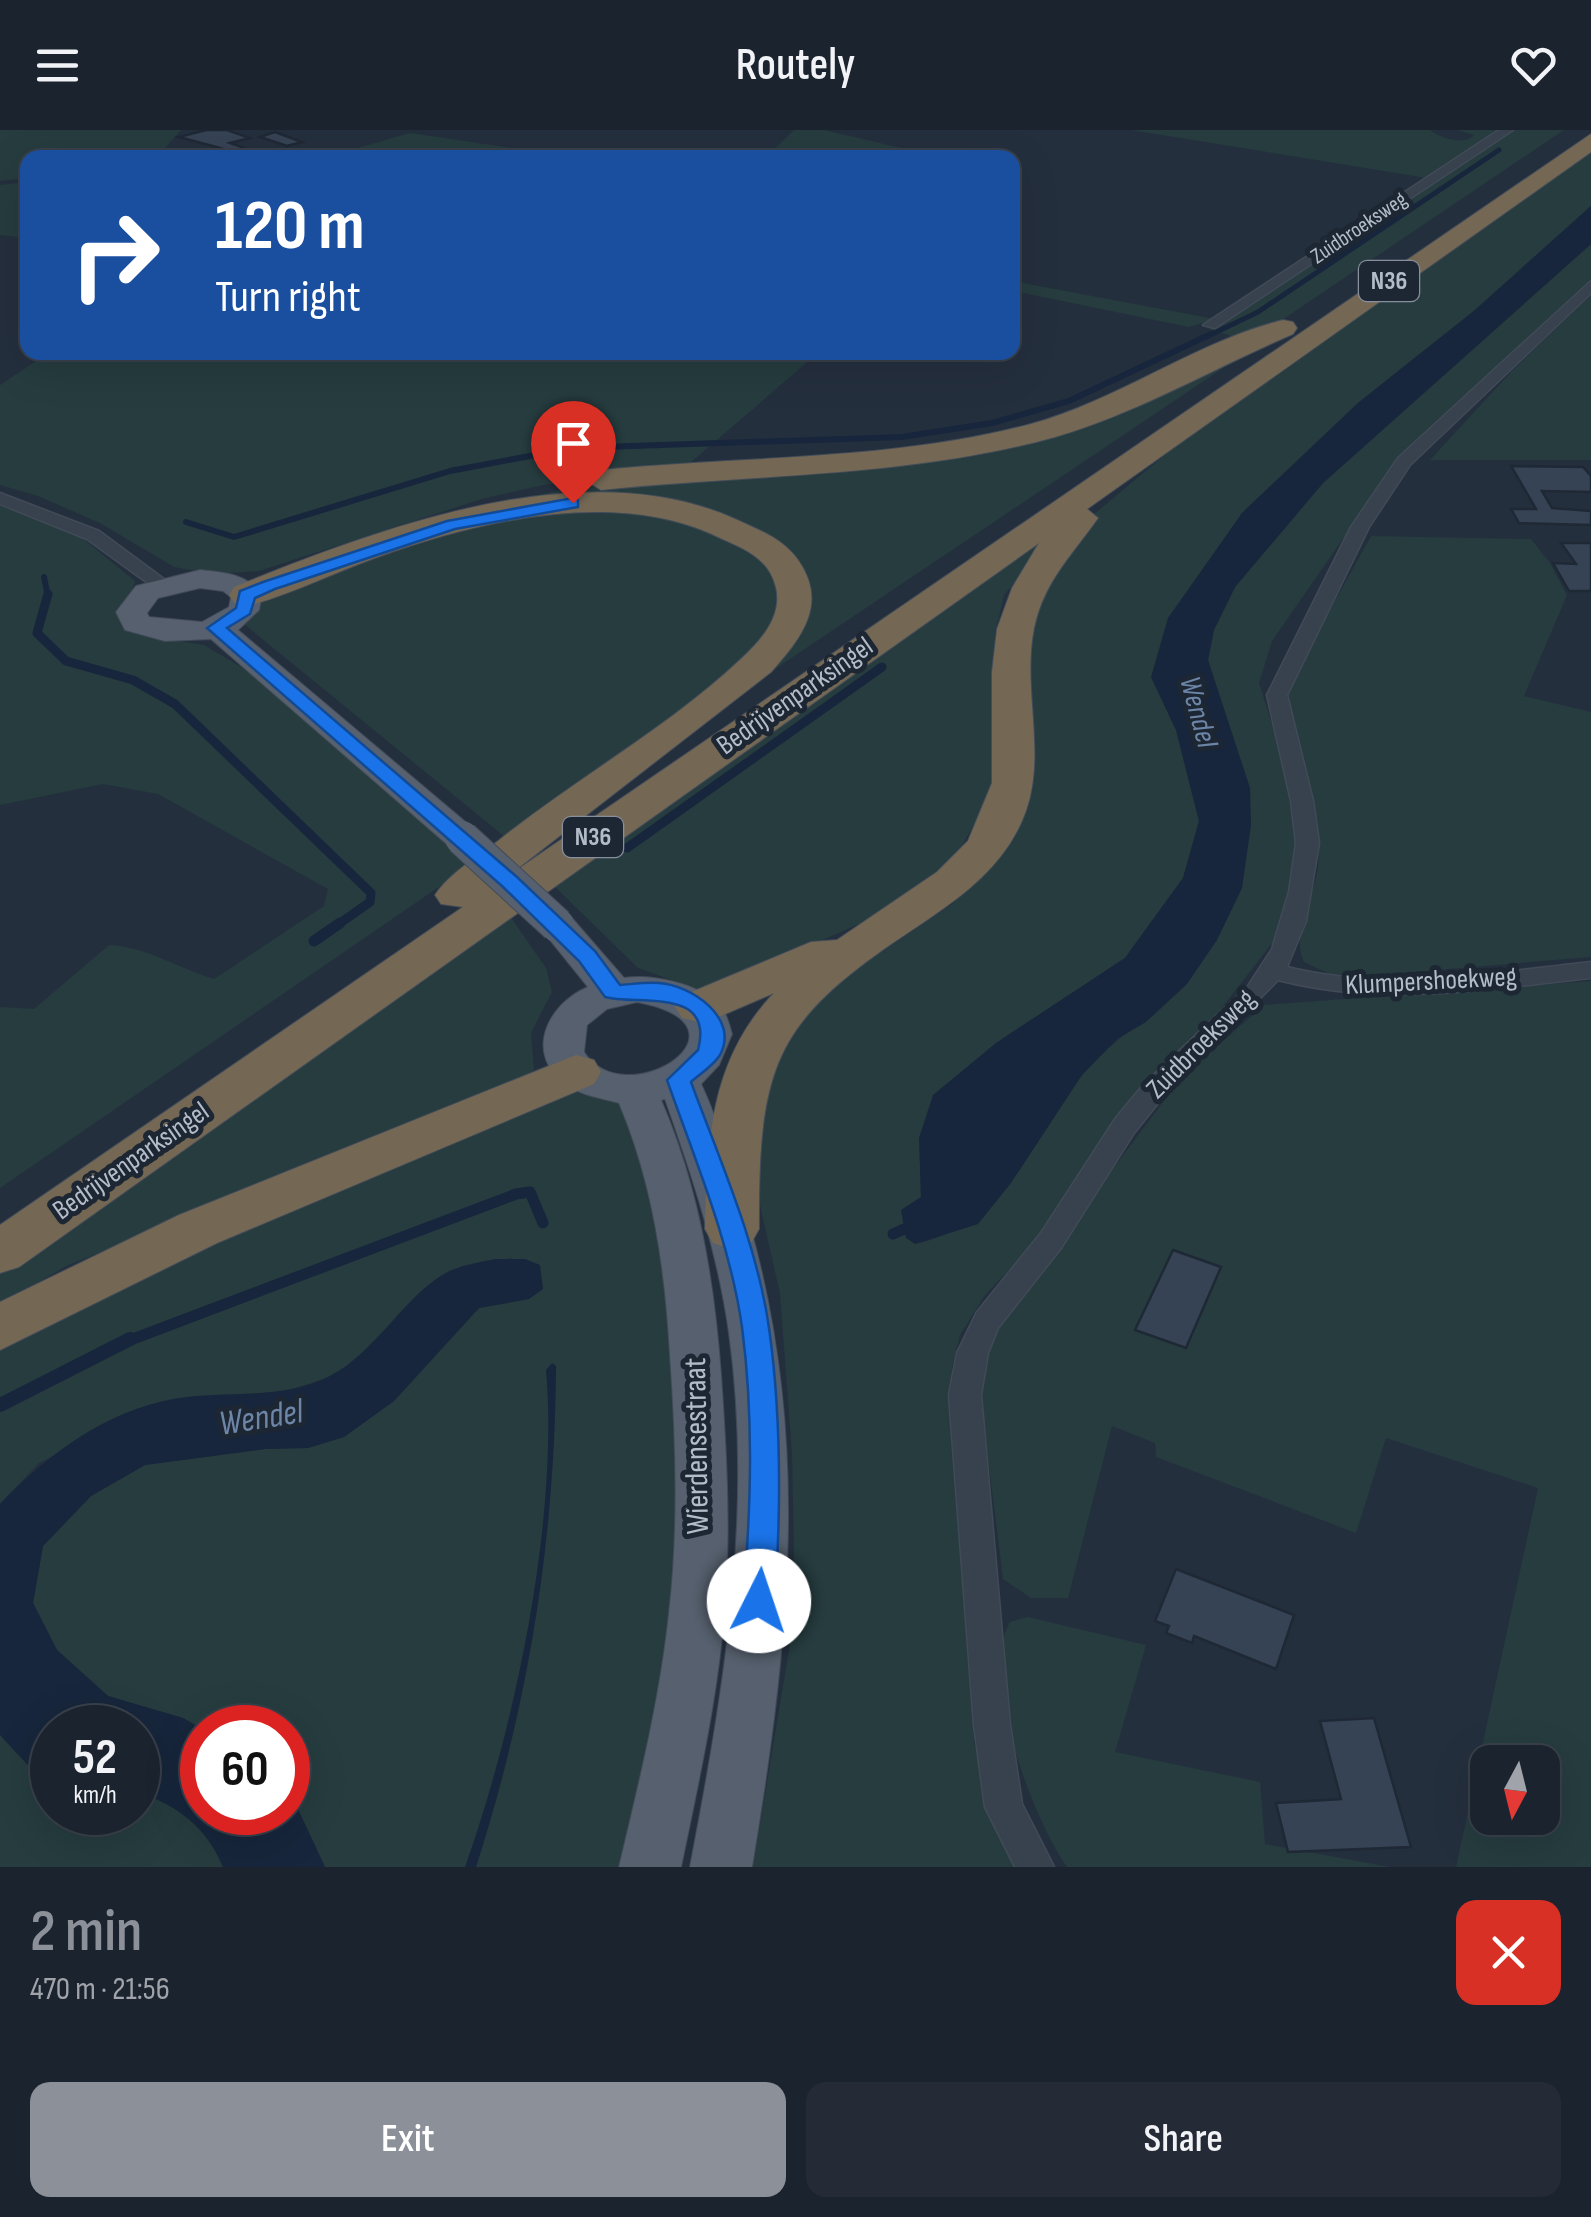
<!DOCTYPE html>
<html lang="en">
<head>
<meta charset="utf-8">
<style>
  body { margin:0; font-family:"Sofia Sans Condensed",sans-serif; background:#242b36; color:#f1f3f6; height:100vh; display:flex; flex-direction:column; font-size:38px; white-space:nowrap }
  * { box-sizing:border-box; margin:0 }
  p { font-size:32px; color:#a0a4aa }
  .icon { flex:none; width:55px; height:55px; fill:none; stroke:currentColor; stroke-width:2; stroke-linecap:round; stroke-linejoin:round }
  .map { position:relative; height:1737px; overflow:hidden }
  .drawer { display:flex; flex-direction:column; background:#1b232e; flex:1 }
  .drawer>* { flex:none }
  .banner { position:absolute; left:20px; top:20px; width:1000px; height:210px; border-radius:20px; box-shadow:0 10px 40px #0002,0 0 0 2px #39404a; background:#1a4fa0; color:#fff; overflow:hidden }
  .needle { width:65px; rotate:187deg }
  .fabs { position:absolute; left:1470px; top:1615px; display:grid; gap:20px }
  .fabs a { display:grid; place-items:center; width:90px; height:90px; border-radius:20px; background:#1b232e; box-shadow:0 10px 40px #0002,0 0 0 2px #39404a; font-size:50px }
  .speed { position:absolute; left:30px; top:1575px; display:flex; gap:20px; font-size:50px; font-weight:700; text-align:center }
  .speed>* { display:grid; place-content:center; width:130px; height:130px; border-radius:50%; background:#1b232e; box-shadow:0 10px 40px #0002,0 0 0 2px #39404a; line-height:1 }
  .speed small { font-size:25px; font-weight:400 }
  .speed .limit { border:15px solid #d22; background:#fff; color:#111 }
  .pin { position:absolute; display:grid; place-items:center; width:85px; height:85px; color:#fff; margin:-102px -42px; border-radius:50% 50% 50% 0; rotate:-45deg; box-shadow:0 0 10px #0007 }
  .pin .icon { rotate:45deg }
  .me { position:absolute; width:110px; margin:-55px; rotate:4deg; stroke-linejoin:round; filter:drop-shadow(0 0 8px #0008) }
  .turn { display:flex; align-items:center; gap:35px; height:210px; padding:0 30px; font-size:45px }
  .turn .icon { width:130px; height:130px; stroke-width:2.5 }
  .turn b { display:block; font-size:70px; line-height:85px }
  .round { display:grid; place-items:center; flex:none; width:105px; height:105px; border-radius:20px; background:#242b36 }
  .headline { display:flex; align-items:center; justify-content:space-between; height:170px; padding:0 30px }
  h1 { font-size:60px; font-weight:600; line-height:75px; color:#8c9099 }
  .action { display:flex; gap:20px; margin-top:auto; padding:20px 30px }
  .action a { flex:1; height:115px; border-radius:20px; background:#8c9099; color:#fff; font-size:40px; font-weight:600; line-height:115px; text-align:center }
  .action a+a { background:#242b36; color:#f1f3f6 }
  header { display:flex; justify-content:space-between; align-items:center; height:130px; padding:0 30px; background:#1b232e; font-size:45px; font-weight:600 }
  .map>svg:first-child { display:block }
  .green { fill:#263c3f; fill-rule:evenodd }
  .water { fill:#17263c }
  .lines { fill:none; stroke-linecap:round; stroke-linejoin:round }
  .stream-far4 { stroke:#17263c; stroke-width:5 }
  .stream-far3 { stroke:#17263c; stroke-width:6 }
  .stream-far2 { stroke:#17263c; stroke-width:9 }
  .stream-far1 { stroke:#17263c; stroke-width:11 }
  .stream { stroke:#17263c; stroke-width:14 }
  .building { fill:#364354; stroke:#1f2835; stroke-width:2.5 }
  .street-casing { stroke:#414a57; stroke-width:3 }
  .primary-casing { stroke:#414a57; stroke-width:2 }
  .highway-casing { stroke:#434c59; stroke-width:2 }
  .street { fill:#38414e; fill-rule:evenodd }
  .primary { fill:#56606e; fill-rule:evenodd }
  .highway { fill:#746855; fill-rule:evenodd }
  .primary-bridge-casing { stroke:#414a57; stroke-width:36; stroke-linecap:butt }
  .primary-bridge { stroke:#56606e; stroke-width:34 }
  .route { fill:#1a73e8; stroke:#114b97; stroke-width:2.5 }
  .labels { text-anchor:middle; dominant-baseline:central; stroke-width:10; stroke-linejoin:round; paint-order:stroke }
  .far-street-label { font-size:22px; fill:#b4bcc9; stroke:#1d2633 }
  .shield { fill:#1d2633; stroke:#878f9c; stroke-width:2.5 }
  .shield-label { font-size:25px; font-weight:bold; fill:#b4bcc9 }
  .street-label { font-size:28px; fill:#b4bcc9; stroke:#1d2633 }
  .water-label { font-size:30px; font-style:italic; fill:#6d86a8; stroke:#1d2633 }
  .near-street-label { font-size:32px; fill:#b4bcc9; stroke:#1d2633 }
  .near-water-label { font-size:35px; font-style:italic; fill:#6d86a8; stroke:#1d2633 }
</style>
</head>
<body>
<header><svg class="icon" aria-label="menu" viewBox="0 0 24 24"><path d="M4 6h16M4 12h16M4 18h16"/></svg>Routely<svg class="icon" aria-label="heart" viewBox="0 0 24 24"><path d="M12 20l-8-8c-3-5 5-10 8-4 3-6 11-1 8 4z"/></svg></header>
<div class="map">
<svg width="1591" height="1737" viewBox="0 0 1591 1737">
  <rect width="100%" height="100%" fill="#242f3e"/>
  <g class="green">
    <path d="M 0,0 L 181,0 L 157,27 L 28,28 L 27,48 L 0,51 Z"/>
    <path d="M 794,0 L 824,0 L 940,27 L 766,27 Z"/>
    <path d="M 1131,0 L 1430,0 C 1440,8 1464,16 1474,5 L 1457,0 L 1501,0 L 1427,48 Z"/>
    <path d="M 1512,0 L 1564,0 L 1282,190 L 1243,210 L 1207,198 Z"/>
    <path d="M 410,3 L 572,27 L 268,27 L 289,21 L 336,24 Z"/>
    <path d="M 1591,20 L 1591,76 L 1475,180 L 1358,273 L 1242,383 L 1151,547 L 1176,600 L 1199,691 L 1183,748 L 1125,828 L 996,913 L 920,1038 L 921,1067 L 915,1114 C 1007,1094 1028,1008 1083,944 C 1113,909 1153,885 1187,854 L 1221,573 L 1208,530 L 1214,500 L 1235,457 L 1323,353 L 1591,114 L 1591,149 L 1397,331 L 1272,511 L 1259,553 L 1296,669 L 1298,730 L 1273,812 L 1210,893 L 1164,934 L 1126,977 L 1042,1106 L 985,1165 L 960,1205 L 952,1237 L 953,1278 L 972,1480 L 974,1613 L 992,1684 L 1019,1737 L 753,1737 L 794,1490 L 794,1425 L 792,1324 L 780,1164 L 746,1013 L 800,878 L 952,774 L 996,726 L 1034,467 L 1081,395 L 1178,314 Z"/>
    <path d="M 27,52 L 27,108 L 0,105 L 0,55 Z"/>
    <path d="M 1012,151 L 1215,189 L 1189,197 L 1013,161 Z"/>
    <path d="M 1591,165 L 1591,330 L 1430,330 L 1511,242 Z"/>
    <path d="M 1250,220 L 711,582 L 804,459 L 691,378 L 459,382 L 589,354 L 954,323 Z"/>
    <path d="M 48,223 L 818,223 L 683,339 L 543,355 L 482,369 L 259,441 L 212,444 L 174,437 L 100,393 L 38,366 L 0,355 L 0,255 Z"/>
    <path d="M 0,374 L 75,402 L 135,451 L 123,495 L 141,505 L 204,515 L 260,548 L 471,735 L 0,1058 L 0,877 L 34,879 L 109,815 C 147,817 178,838 214,849 L 324,776 L 328,759 L 158,664 L 103,654 L 0,675 Z"/>
    <path d="M 1081,375 L 1004,465 L 995,504 L 991,663 L 963,714 L 921,758 L 868,790 L 705,862 L 638,838 L 547,749 Z"/>
    <path d="M 529,381 L 671,382 L 762,423 L 785,464 L 763,514 L 716,558 L 505,707 L 244,494 L 264,465 L 465,396 Z"/>
    <path d="M 1371,406 L 1531,409 L 1550,433 L 1567,465 L 1524,566 L 1591,582 L 1591,827 L 1364,846 L 1330,844 L 1304,832 C 1290,802 1315,768 1318,736 C 1324,678 1296,617 1285,561 Z"/>
    <path d="M 505,779 L 546,838 L 552,862 L 531,903 L 534,940 L 495,963 L 66,1136 L 0,1175 L 0,1141 Z"/>
    <path d="M 1591,851 L 1591,1737 L 1456,1737 L 1538,1358 L 1386,1308 L 1356,1403 L 1156,1327 L 1155,1313 L 1112,1296 L 1068,1468 L 1031,1468 L 1003,1449 L 982,1280 L 980,1240 L 989,1215 L 1007,1181 L 1074,1099 L 1091,1068 L 1181,948 L 1264,875 ZM 1488,1632 L 1542,1632 L 1542,1688 L 1488,1688 Z"/>
    <path d="M 547,960 L 592,962 L 621,973 L 672,1094 L 682,1484 L 633,1737 L 325,1737 L 288,1658 L 288,1598 L 202,1599 L 183,1588 L 108,1566 L 57,1520 L 33,1473 L 43,1416 L 91,1366 L 145,1335 L 265,1319 L 308,1318 L 344,1307 L 394,1271 L 479,1178 L 529,1169 L 511,1128 L 448,1141 L 348,1236 L 326,1248 L 287,1261 L 172,1270 L 39,1333 L 0,1374 L 0,1209 Z"/>
    <path d="M 1028,1487 L 1146,1515 L 1115,1622 L 1260,1652 L 1265,1714 L 1390,1737 L 1067,1737 C 1032,1687 979,1547 1010,1492 Z"/>
    <path d="M 0,1605 L 38,1646 L 52,1648 L 52,1682 L 138,1682 L 138,1663 C 176,1673 208,1699 223,1737 L 0,1737 Z"/>
  </g>
  <g class="water">
    <path d="M 1591,76 L 1591,114 L 1323,353 L 1235,457 L 1214,500 L 1208,530 L 1250,658 L 1251,695 L 1242,758 L 1217,810 L 1187,854 L 1146,892 L 1117,909 L 1082,945 L 1011,1053 L 978,1094 L 915,1114 L 906,1108 L 901,1080 L 921,1067 L 919,1008 L 933,965 L 996,913 L 1125,828 L 1183,748 L 1199,691 L 1176,600 L 1151,547 L 1168,488 L 1242,383 L 1358,273 L 1475,180 Z"/>
    <path d="M 495,1129 L 525,1129 L 540,1135 L 543,1159 L 529,1169 L 479,1178 L 394,1271 L 344,1307 L 308,1318 L 265,1319 L 145,1335 L 91,1366 L 43,1416 L 33,1473 L 57,1520 L 108,1566 L 183,1588 L 202,1599 L 202,1682 L 288,1682 L 288,1658 L 325,1737 L 223,1737 C 208,1699 176,1673 138,1663 L 138,1598 L 52,1598 L 52,1648 L 38,1646 L 0,1605 L 0,1374 C 47,1325 104,1282 173,1269 C 225,1260 281,1271 330,1246 C 377,1222 408,1160 450,1141 C 463,1135 480,1132 495,1129 Z"/>
    <path d="M 552,1233 L 556,1236 C 555,1408 529,1573 476,1737 L 465,1737 C 515,1597 559,1388 546,1240 Z"/>
  </g>
  <g class="lines">
    <path class="stream-far4" d="M 1206,207 L 1258,182 L 1499,20"/>
    <g class="stream-far3">
      <path d="M 186,392 L 234,407 L 450,341 L 573,318 L 902,307 L 992,293 L 1069,271 L 1211,204"/>
      <path d="M 44,447 L 48,467"/>
    </g>
    <g class="stream-far2">
      <path d="M 48,464 L 37,503 L 66,531 L 133,550 L 175,574 L 371,763 L 370,772 L 336,796"/>
      <path d="M 627,718 L 882,537"/>
    </g>
    <g class="stream-far1">
      <path d="M 314,811 L 340,793"/>
      <path d="M 893,1104 L 913,1095"/>
      <path d="M 125,1212 L 516,1064 L 530,1062 L 543,1093"/>
    </g>
    <path class="stream" d="M 0,1275 L 130,1209"/>
  </g>
  <g class="building">
    <path d="M 206,0 L 227,0 L 250,8 L 230,13 L 250,20 L 217,28 L 203,23 L 220,18 L 179,7 Z"/>
    <path d="M 275,2 L 302,12 L 287,16 L 260,7 Z"/>
    <path d="M 1511,336 L 1583,337 L 1591,346 L 1591,362 L 1542,361 L 1552,378 L 1591,381 L 1591,395 L 1519,393 L 1511,379 L 1536,379 Z"/>
    <path d="M 1561,413 L 1591,413 L 1591,461 L 1569,461 L 1553,433 L 1576,434 Z"/>
    <path d="M 1173,1120 L 1221,1137 L 1186,1218 L 1135,1200 Z"/>
    <path d="M 1176,1439 L 1294,1485 L 1276,1539 L 1194,1506 L 1192,1513 L 1166,1503 L 1169,1496 L 1155,1491 Z"/>
    <path d="M 1374,1588 L 1411,1717 L 1288,1722 L 1276,1673 L 1341,1669 L 1320,1591 Z"/>
  </g>
  <g class="lines">
    <g class="street-casing">
      <g id="street">
        <path d="M 1499,0 L 1513,0 L 1215,198 L 1203,195 Z"/>
        <path d="M 1591,151 L 1591,163 L 1410,335 L 1369,397 L 1287,565 L 1313,671 L 1319,713 L 1306,791 L 1287,837 C 1387,862 1490,843 1591,832 L 1591,848 C 1486,859 1382,877 1278,850 L 1163,967 L 1134,1003 L 1061,1118 L 998,1198 L 988,1223 L 981,1265 L 1010,1595 L 1022,1674 L 1054,1737 L 1015,1737 L 985,1677 L 974,1595 L 949,1265 L 957,1223 L 977,1182 L 1041,1103 L 1115,989 L 1144,954 L 1248,856 L 1272,819 L 1289,762 L 1296,713 L 1291,671 L 1267,565 L 1351,397 L 1398,328 Z"/>
        <path d="M 0,363 L 99,401 L 172,455 L 170,459 L 156,459 L 87,409 L 0,374 Z"/>
      </g>
    </g>
    <g class="primary-casing">
      <g id="primary">
        <path d="M 200,440 C 225,443 246,443 262,465 L 259,480 L 238,500 L 475,700 L 480,708 L 475,716 L 449,716 L 211,509 L 165,511 L 125,500 L 116,482 L 136,456 ZM 200,458 L 223,461 L 231,467 L 229,477 L 202,492 L 149,487 L 147,483 L 158,468 Z"/>
        <path d="M 557,783 L 571,787 L 624,848 C 652,844 697,853 718,874 C 726,881 729,894 732,904 L 719,935 L 701,954 C 716,985 726,1021 737,1054 C 814,1285 791,1501 752,1737 L 690,1737 C 724,1560 754,1383 729,1203 C 718,1123 692,1045 665,969 L 661,970 C 699,1058 714,1150 721,1245 C 726,1316 730,1387 726,1458 C 721,1553 700,1645 681,1737 L 619,1737 C 639,1653 660,1569 669,1483 C 679,1398 676,1310 670,1225 C 665,1138 653,1053 619,973 C 602,968 582,966 567,955 C 523,925 547,874 588,857 L 538,795 L 543,787 ZM 637,872 C 764,896 626,987 584,922 L 587,895 L 607,879 Z"/>
      </g>
    </g>
    <g class="highway-casing">
      <g id="highway">
        <path d="M 1591,4 L 1591,22 L 1087,379 L 1098,388 C 1072,425 1044,451 1034,498 C 1021,563 1050,631 1021,693 C 1000,739 961,767 921,794 C 776,889 758,928 759,1099 L 751,1113 L 732,1119 L 713,1113 L 705,1099 C 707,1011 710,930 774,863 L 716,888 L 699,892 L 682,888 L 675,877 L 682,866 L 811,812 L 837,810 L 937,742 L 968,711 L 992,653 L 992,542 L 997,499 L 1012,458 L 1039,413 L 19,1137 L 0,1143 L 0,1095 L 463,777 L 441,774 L 435,765 C 450,743 477,727 498,711 C 576,648 668,598 741,529 C 763,509 786,482 774,451 C 765,425 739,417 716,406 C 613,358 477,391 375,428 C 333,443 290,465 247,476 L 234,473 L 229,465 L 234,457 C 378,399 583,320 735,389 C 759,400 782,408 798,430 C 829,474 801,508 771,542 L 508,746 Z"/>
        <path d="M 1283,190 L 1293,192 L 1297,198 L 1293,204 C 1214,238 1138,283 1055,307 C 908,348 752,344 601,360 L 585,350 L 601,340 C 743,326 892,331 1031,294 C 1119,270 1197,211 1283,190 Z"/>
        <path d="M 576,925 L 594,930 L 601,942 L 594,954 L 217,1113 L 0,1220 L 0,1172 L 179,1085 Z"/>
      </g>
    </g>
    <use href="#street" class="street"/>
    <use href="#primary" class="primary"/>
    <use href="#highway" class="highway"/>
    <g class="primary-bridge-casing">
      <path id="primary-bridge" d="M 462,708 L 557,795"/>
    </g>
    <use href="#primary-bridge" class="primary-bridge"/>
  </g>
  <path class="route" d="M 573,368 L 578,370 L 578,377 L 455,399 L 275,459 L 255,468 L 250,484 L 227,498 L 517,747 L 595,821 L 620,855 C 633,854 646,852 659,853 C 691,855 740,888 720,925 C 714,935 700,944 691,952 C 720,1031 757,1113 769,1198 C 782,1289 781,1380 775,1471 L 770,1481 L 759,1485 L 748,1481 L 743,1471 C 751,1380 754,1288 742,1197 C 730,1112 695,1030 667,950 L 698,920 C 715,856 637,876 605,867 L 579,831 L 502,756 L 207,498 L 236,478 L 240,461 L 263,452 L 447,391 Z"/>
  <g class="labels">
    <g class="far-street-label">
      <text transform="translate(1359 98) rotate(-34)">Zuidbroeksweg</text>
    </g>
    <g class="shield">
      <rect x="1359" y="131" width="60" height="40" rx="8"/>
      <rect x="563" y="687" width="60" height="40" rx="8"/>
    </g>
    <g class="shield-label">
      <text x="1389" y="151">N36</text>
      <text x="593" y="707">N36</text>
    </g>
    <g class="street-label">
      <text transform="translate(795 566) rotate(-35)">Bedrijvenparksingel</text>
      <text transform="translate(1431 851) rotate(-3)">Klumpershoekweg</text>
      <text transform="translate(1201 914) rotate(-45)">Zuidbroeksweg</text>
      <text transform="translate(131 1031) rotate(-35)">Bedrijvenparksingel</text>
    </g>
    <g class="water-label">
      <text transform="translate(1198 582) rotate(75)">Wendel</text>
    </g>
    <g class="near-street-label">
      <text transform="translate(697 1316) rotate(-91)">Wierdensestraat</text>
    </g>
    <g class="near-water-label">
      <text transform="translate(261 1288) rotate(-9)">Wendel</text>
    </g>
  </g>
</svg>
<div class="fabs">
<a><svg class="needle" viewBox="-14 -14 28 28"><path d="M0-13l5 13h-10z" fill="#e53935"/><path d="M0 13l5-13h-10z" fill="#a0a4aa"/></svg></a>
</div>
<div class="speed"><div>52<small>km/h</small></div><div class="limit">60</div></div>
<div class="pin" style="left:573px;top:373px;background:#d93025"><svg class="icon" aria-label="arrive" viewBox="0 0 24 24"><path d="M6 21V4h12l-3 4 3 4H6"/></svg></div>
<svg class="me" style="left:759px;top:1471px" viewBox="-20 -20 40 40"><circle r="19" fill="#fff"/><path d="M0-13L10 11 0 6-10 11z" fill="#1a73e8"/></svg>
<div class="banner">
<div class="turn"><svg class="icon" aria-label="right" viewBox="0 0 24 24"><path d="M7 20v-9h11M14 6l5 5-5 5"/></svg><div><b>120 m</b>Turn right</div></div>
</div>
</div>
<section class="drawer">
<div class="headline"><div><h1>2 min</h1><p>470 m · 21:56</p></div><a class="round" style="background:#d93025;color:#fff"><svg class="icon" aria-label="close" viewBox="0 0 24 24"><path d="M6 6l12 12M18 6L6 18"/></svg></a></div>
<div class="action"><a>Exit</a><a>Share</a></div>
</section>
</body>
</html>
